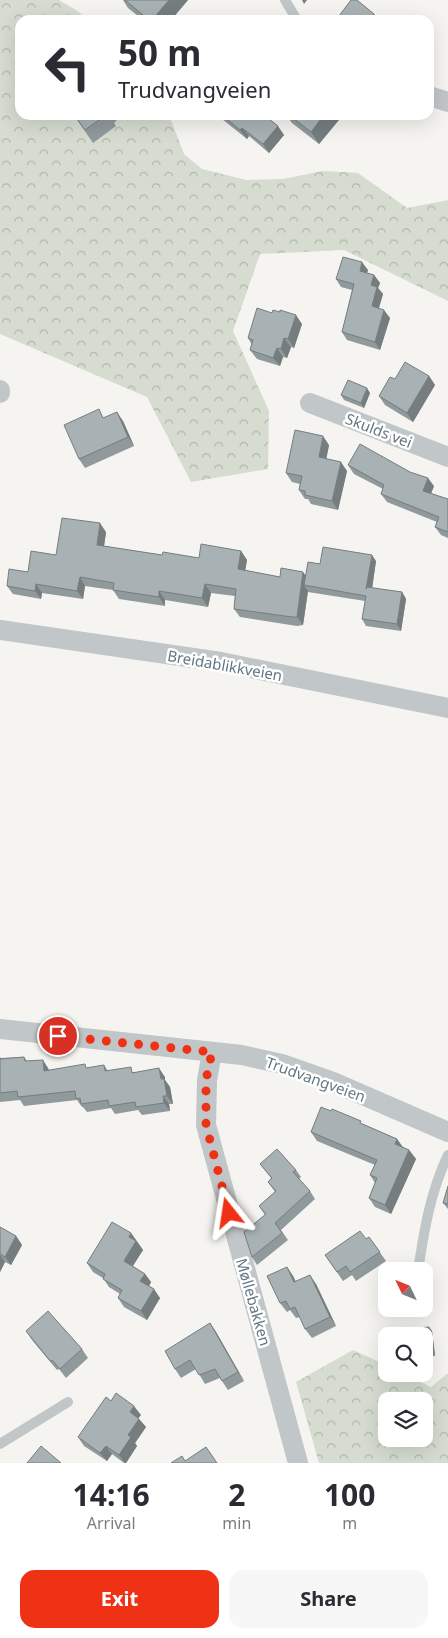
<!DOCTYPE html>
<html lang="en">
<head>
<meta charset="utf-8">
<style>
  body { margin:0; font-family:"Noto Sans",sans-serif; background:#f7f7f7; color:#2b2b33; height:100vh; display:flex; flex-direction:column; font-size:19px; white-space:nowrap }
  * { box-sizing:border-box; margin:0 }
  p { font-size:16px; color:#7c7c81 }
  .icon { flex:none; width:28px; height:28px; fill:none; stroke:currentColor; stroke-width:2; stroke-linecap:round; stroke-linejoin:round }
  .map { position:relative; height:1463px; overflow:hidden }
  .sheet { display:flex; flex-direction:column; background:#fff; flex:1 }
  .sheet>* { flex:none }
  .guide { position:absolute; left:15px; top:15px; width:419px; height:105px; border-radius:15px; box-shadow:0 5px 20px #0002; background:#fff; color:#2b2b33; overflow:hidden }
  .needle { width:32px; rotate:313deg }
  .buttons { position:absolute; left:378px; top:1262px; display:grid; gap:10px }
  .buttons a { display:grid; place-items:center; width:55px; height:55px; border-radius:10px; background:#fff; box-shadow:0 5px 20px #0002; font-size:25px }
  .pin { position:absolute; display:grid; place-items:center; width:42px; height:42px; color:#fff; margin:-21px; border:2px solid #fff; border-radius:50%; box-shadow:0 1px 5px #0007 }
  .me { position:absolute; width:55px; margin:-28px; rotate:345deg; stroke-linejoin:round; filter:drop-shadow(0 0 4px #0008) }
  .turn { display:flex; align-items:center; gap:18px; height:105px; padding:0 20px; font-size:22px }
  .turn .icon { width:65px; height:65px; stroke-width:2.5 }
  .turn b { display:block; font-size:35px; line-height:42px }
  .eta { display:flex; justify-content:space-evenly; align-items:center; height:85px; text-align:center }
  .eta b { font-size:30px; font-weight:700; line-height:35px }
  .cta { display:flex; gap:10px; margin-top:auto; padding:10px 20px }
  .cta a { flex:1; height:58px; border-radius:15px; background:#ef3215; color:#fff; font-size:20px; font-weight:700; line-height:58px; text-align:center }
  .cta a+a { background:#f7f7f7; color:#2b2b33 }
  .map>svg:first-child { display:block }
  .forest { fill:url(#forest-crowns); fill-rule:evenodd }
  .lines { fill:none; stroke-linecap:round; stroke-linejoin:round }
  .lane { stroke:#c1c6c8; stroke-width:10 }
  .street { stroke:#c1c6c8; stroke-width:20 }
  .wall { fill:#90999c }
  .shaded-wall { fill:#767d7f }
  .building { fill:#a8b2b5; stroke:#767d7f }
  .route { stroke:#ef3215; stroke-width:9; stroke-dasharray:0 16.2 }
  .labels { text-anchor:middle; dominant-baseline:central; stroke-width:5; stroke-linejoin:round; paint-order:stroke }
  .street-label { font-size:15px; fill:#617783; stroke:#fff }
</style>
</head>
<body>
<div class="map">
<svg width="448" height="1463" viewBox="0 0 448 1463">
  <defs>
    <pattern id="forest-crowns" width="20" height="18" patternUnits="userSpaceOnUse" patternTransform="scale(1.25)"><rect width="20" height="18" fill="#d6dcd0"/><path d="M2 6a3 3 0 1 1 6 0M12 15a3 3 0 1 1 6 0" fill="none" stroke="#b1b7ae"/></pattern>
  </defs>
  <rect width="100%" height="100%" fill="#f5f4f0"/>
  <g class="forest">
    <path d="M 0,0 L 59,0 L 79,12 L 88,20 L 20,20 L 20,115 L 169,115 L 184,154 L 202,169 L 246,180 L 283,179 L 323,171 L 358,173 L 407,208 L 448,200 L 448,301 L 344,250 L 260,254 L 233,331 L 269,411 L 268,469 L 191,482 L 147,397 L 0,334 Z"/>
    <path d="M 353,1350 L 386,1365 L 386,1374 L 404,1374 L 431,1387 L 448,1373 L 448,1463 L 319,1463 L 296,1382 ZM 386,1401 L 424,1401 L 424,1439 L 386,1439 Z"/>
  </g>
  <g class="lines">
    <g class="lane">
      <path d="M 285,0 L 297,20"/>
      <path d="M 418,1271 C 424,1231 430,1193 448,1155"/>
      <path d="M 0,1444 L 68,1402"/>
    </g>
    <g class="street">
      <path d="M 429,96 L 448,102"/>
      <path d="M 0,393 L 0,390"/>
      <path d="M 310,403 L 448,457"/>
      <path d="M 0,630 L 221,662 L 448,708"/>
      <path d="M 0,1029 L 242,1055 L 282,1064 L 333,1082 L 448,1132"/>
      <path d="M 212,1052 L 207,1080 L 206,1125 L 298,1463"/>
    </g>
  </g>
  <g class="wall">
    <path d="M 123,0 L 188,0 L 171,20 L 143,20 L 128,8 Z"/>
    <path d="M 74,115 L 116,115 L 118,119 L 114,123 L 116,126 L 93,143 Z"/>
    <path d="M 217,115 L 264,115 L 284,135 L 269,153 L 249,136 L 247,139 Z"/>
    <path d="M 286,115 L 343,115 L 319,144 L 292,123 Z"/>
    <path d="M 368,270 L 367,273 L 374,275 L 380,283 L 378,288 L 383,294 L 379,308 L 390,318 L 380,350 L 347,340 L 342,332 L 352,290 L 341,287 L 336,279 Z"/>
    <path d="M 302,324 L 294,348 L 291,347 L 287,358 L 283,357 L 280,366 L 257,359 L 250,350 L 252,345 L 248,338 Z"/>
    <path d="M 429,376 L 435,385 L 413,422 L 385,405 L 379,396 L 395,379 Z"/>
    <path d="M 370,393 L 364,408 L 344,400 L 341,395 Z"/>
    <path d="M 105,417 L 123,421 L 134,446 L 85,468 L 79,459 Z"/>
    <path d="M 329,445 L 326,458 L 347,471 L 338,510 L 311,504 L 308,499 L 305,499 L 299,490 L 300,484 L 292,482 L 286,473 Z"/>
    <path d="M 348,465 L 434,486 L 431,493 L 448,499 L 448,538 L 441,535 L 435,527 L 437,522 L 387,502 L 381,494 L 383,489 L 354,474 Z"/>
    <path d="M 106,532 L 104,546 L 162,555 L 199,558 L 241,551 L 247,560 L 245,570 L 280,577 L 306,575 L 320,564 L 376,561 L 372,588 L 402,592 L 406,599 L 401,631 L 366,626 L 362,619 L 365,601 L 308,592 L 308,591 L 303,625 L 297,626 L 240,617 L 234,609 L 235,596 L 211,593 L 208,607 L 165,600 L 165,606 L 119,599 L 113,590 L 85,586 L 83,599 L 42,593 L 41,599 L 13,594 L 7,586 L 56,555 Z"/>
    <path d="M 0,1057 L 1,1058 L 24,1057 L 27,1061 L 48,1068 L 49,1070 L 88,1068 L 104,1065 L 108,1071 L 135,1072 L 165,1077 L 165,1080 L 170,1087 L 173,1104 L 169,1104 L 170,1111 L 142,1115 L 138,1110 L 115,1114 L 111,1108 L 87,1112 L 83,1107 L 82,1107 L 77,1100 L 24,1106 L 20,1100 L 0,1102 Z"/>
    <path d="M 363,1124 L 397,1139 L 403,1147 L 409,1150 L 416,1159 L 391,1214 L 375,1207 L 369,1198 L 375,1183 L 370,1175 L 375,1165 L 317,1141 L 311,1132 Z"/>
    <path d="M 260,1164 L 296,1170 L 301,1177 L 299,1179 L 310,1191 L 315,1199 L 281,1230 L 288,1240 L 257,1265 L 252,1257 L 265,1215 L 259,1206 L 275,1192 L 268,1182 L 271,1178 Z"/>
    <path d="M 448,1186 L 448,1209 L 443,1203 Z"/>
    <path d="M 0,1227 L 16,1236 L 22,1245 L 11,1265 L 5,1262 L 0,1272 Z"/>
    <path d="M 131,1233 L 143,1250 L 133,1266 L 145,1274 L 151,1282 L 149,1286 L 160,1298 L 147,1320 L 124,1307 L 118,1298 L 120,1294 L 109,1287 L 103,1278 L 93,1272 L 87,1263 Z"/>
    <path d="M 369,1237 L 386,1261 L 356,1281 L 352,1275 L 343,1281 L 325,1255 L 366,1239 Z"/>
    <path d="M 287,1267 L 293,1276 L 296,1282 L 316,1284 L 336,1326 L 312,1338 L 305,1329 L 300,1317 L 296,1318 L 290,1310 L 287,1312 L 280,1303 Z"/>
    <path d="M 210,1323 L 216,1332 L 244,1381 L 228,1390 L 220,1378 L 205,1384 L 196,1369 L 181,1378 L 175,1369 Z"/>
    <path d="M 429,1327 L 432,1331 L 435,1356 L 424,1357 L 424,1336 Z"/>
    <path d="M 26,1331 L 82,1349 L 88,1358 L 66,1378 L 59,1369 L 57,1370 L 32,1340 Z"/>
    <path d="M 111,1401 L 141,1415 L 138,1418 L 146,1427 L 135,1443 L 137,1446 L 126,1463 L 124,1463 L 112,1454 L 107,1461 L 84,1446 L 78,1437 Z"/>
  </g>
  <g class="shaded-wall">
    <path d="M 169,0 L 188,0 L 171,20 L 152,20 Z"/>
    <path d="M 302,0 L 307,0 L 304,4 Z"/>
    <path d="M 374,14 L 378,18 L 376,20 L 369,20 Z"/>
    <path d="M 324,115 L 343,115 L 319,144 L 311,132 Z"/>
    <path d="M 278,126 L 284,135 L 269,153 L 263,144 Z"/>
    <path d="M 242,128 L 249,136 L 247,139 L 240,130 Z"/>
    <path d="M 362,262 L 368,270 L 365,279 L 360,271 Z"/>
    <path d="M 374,275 L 380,283 L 378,288 L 383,294 L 377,314 L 372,306 L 371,285 Z"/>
    <path d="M 384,310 L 390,318 L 380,350 L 375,342 Z"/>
    <path d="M 296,315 L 302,324 L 294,348 L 288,339 Z"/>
    <path d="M 284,338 L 291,347 L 287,358 L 281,349 Z"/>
    <path d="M 277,348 L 283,357 L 280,366 L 273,358 Z"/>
    <path d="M 429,376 L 435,385 L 413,422 L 407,413 Z"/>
    <path d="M 367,388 L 370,393 L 364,408 L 361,403 Z"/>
    <path d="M 117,412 L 123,421 L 134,446 L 128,437 Z"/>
    <path d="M 323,436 L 329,445 L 325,466 L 319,457 Z"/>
    <path d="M 341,462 L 347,471 L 338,510 L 332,501 Z"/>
    <path d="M 428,478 L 434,486 L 429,499 L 423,491 Z"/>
    <path d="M 100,523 L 106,532 L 103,553 L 97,545 Z"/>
    <path d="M 241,551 L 247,560 L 244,578 L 238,569 Z"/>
    <path d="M 372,555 L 376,561 L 371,596 L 366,589 Z"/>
    <path d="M 303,572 L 309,580 L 304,585 L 308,591 L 303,625 L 297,617 Z"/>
    <path d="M 80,577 L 85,586 L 83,599 L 77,591 Z"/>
    <path d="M 36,584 L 42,593 L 41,599 L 35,591 Z"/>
    <path d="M 205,584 L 211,593 L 208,607 L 202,598 Z"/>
    <path d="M 159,591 L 165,600 L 165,606 L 159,597 Z"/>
    <path d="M 402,592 L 406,599 L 401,631 L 397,624 Z"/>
    <path d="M 43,1060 L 48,1068 L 50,1079 L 44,1071 Z"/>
    <path d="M 159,1068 L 165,1077 L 165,1080 L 170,1087 L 173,1104 L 167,1096 L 161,1079 Z"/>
    <path d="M 163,1096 L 169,1104 L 170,1111 L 164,1103 Z"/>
    <path d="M 397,1139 L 403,1148 L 395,1144 Z"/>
    <path d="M 409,1150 L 416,1159 L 391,1214 L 385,1205 Z"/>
    <path d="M 131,1233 L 143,1250 L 130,1270 L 124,1261 L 129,1237 Z"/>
    <path d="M 16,1236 L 22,1245 L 11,1265 L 5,1257 Z"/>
    <path d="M 0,1255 L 5,1262 L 0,1272 Z"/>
    <path d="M 287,1267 L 293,1276 L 300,1291 L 294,1282 Z"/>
    <path d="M 145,1274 L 151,1282 L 147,1290 L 140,1281 Z"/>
    <path d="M 310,1275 L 316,1284 L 336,1326 L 330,1317 Z"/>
    <path d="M 154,1289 L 160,1298 L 147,1320 L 141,1311 Z"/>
    <path d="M 210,1323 L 216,1332 L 244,1381 L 238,1372 Z"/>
    <path d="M 429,1327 L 432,1331 L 435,1356 L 432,1351 Z"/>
    <path d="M 134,1406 L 141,1415 L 136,1421 L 130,1412 Z"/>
    <path d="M 139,1419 L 146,1427 L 135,1443 L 137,1446 L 126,1463 L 125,1463 L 119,1455 L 128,1435 Z"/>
    <path d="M 106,1446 L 112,1454 L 107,1461 L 100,1453 Z"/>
  </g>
  <g class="building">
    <path d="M 125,0 L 169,0 L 152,20 L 149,20 Z"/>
    <path d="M 351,0 L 357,0 L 374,14 L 369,20 L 336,20 Z"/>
    <path d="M 74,115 L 106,115 L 85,130 Z"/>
    <path d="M 222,115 L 264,115 L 278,126 L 263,144 L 242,128 L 240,130 Z"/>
    <path d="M 289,115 L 324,115 L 311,132 Z"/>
    <path d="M 343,257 L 362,262 L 360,271 L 374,275 L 371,285 L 377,287 L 372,306 L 384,310 L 375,342 L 342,332 L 354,284 L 336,279 Z"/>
    <path d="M 257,308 L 272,313 L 273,310 L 280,312 L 280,310 L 296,315 L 288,339 L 284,338 L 281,349 L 277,348 L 273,358 L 250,350 L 253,340 L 248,338 Z"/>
    <path d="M 405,362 L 429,376 L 407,413 L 379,396 L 390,377 L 395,379 Z"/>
    <path d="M 348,380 L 367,388 L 361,403 L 341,395 Z"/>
    <path d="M 99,409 L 103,418 L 117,412 L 128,437 L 79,459 L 64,425 Z"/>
    <path d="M 295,430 L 323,436 L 319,457 L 341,462 L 332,501 L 305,495 L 305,491 L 299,490 L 302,476 L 286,473 Z"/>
    <path d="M 360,444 L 410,472 L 428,478 L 423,491 L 448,499 L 448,532 L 435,527 L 439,517 L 381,494 L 384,485 L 348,465 Z"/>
    <path d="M 62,518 L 100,523 L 97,545 L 162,555 L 163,552 L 199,558 L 201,544 L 241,551 L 238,569 L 280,577 L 281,568 L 303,572 L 297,617 L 292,617 L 234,609 L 236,589 L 205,584 L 202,598 L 159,591 L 159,597 L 113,590 L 114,583 L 80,577 L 77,591 L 36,584 L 35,591 L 7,586 L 9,569 L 28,572 L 31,551 L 56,555 Z"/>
    <path d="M 323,547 L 372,555 L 366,589 L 367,587 L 402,592 L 397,624 L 362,619 L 366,596 L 304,585 L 308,562 L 320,564 Z"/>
    <path d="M 24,1057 L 25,1061 L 43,1060 L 44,1071 L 85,1064 L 86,1068 L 104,1065 L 105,1071 L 131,1067 L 132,1073 L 159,1068 L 161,1079 L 164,1079 L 167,1096 L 163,1096 L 164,1103 L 136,1107 L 135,1102 L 109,1106 L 108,1100 L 81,1104 L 80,1098 L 76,1099 L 75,1091 L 18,1097 L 17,1091 L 0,1093 L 0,1059 Z"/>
    <path d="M 321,1107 L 331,1111 L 332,1109 L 361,1121 L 360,1123 L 397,1139 L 395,1144 L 409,1150 L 385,1205 L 369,1198 L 377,1178 L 370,1175 L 377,1160 L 311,1132 Z"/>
    <path d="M 277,1149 L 296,1170 L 293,1172 L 310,1191 L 275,1223 L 282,1233 L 252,1257 L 244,1232 L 266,1214 L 259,1206 L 276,1191 L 268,1182 L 272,1178 L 260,1164 Z"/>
    <path d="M 448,1186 L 448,1204 L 443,1203 Z"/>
    <path d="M 112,1222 L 131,1233 L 129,1237 L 136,1241 L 124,1261 L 145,1274 L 140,1281 L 154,1289 L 141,1311 L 118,1298 L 122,1290 L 103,1279 L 105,1274 L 87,1263 Z"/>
    <path d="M 0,1227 L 16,1236 L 5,1257 L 0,1254 Z"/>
    <path d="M 360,1231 L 366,1239 L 369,1237 L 380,1252 L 350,1272 L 346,1266 L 337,1272 L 325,1255 Z"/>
    <path d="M 287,1267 L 294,1282 L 310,1275 L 330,1317 L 305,1329 L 295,1307 L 290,1309 L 286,1301 L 280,1303 L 267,1276 Z"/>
    <path d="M 48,1311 L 82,1349 L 60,1369 L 52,1360 L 51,1362 L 26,1331 Z"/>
    <path d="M 210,1323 L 238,1372 L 222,1381 L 215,1369 L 199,1375 L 190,1360 L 175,1369 L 165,1351 Z"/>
    <path d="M 429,1327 L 432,1351 L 424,1352 L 424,1336 L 405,1336 L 404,1329 Z"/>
    <path d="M 116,1393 L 134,1406 L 130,1412 L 139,1419 L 128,1435 L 131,1437 L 119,1455 L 106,1446 L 100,1453 L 78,1437 L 106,1397 L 111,1401 Z"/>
    <path d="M 41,1446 L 61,1463 L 27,1463 Z"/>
    <path d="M 206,1447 L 217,1463 L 171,1463 L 182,1456 L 185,1461 Z"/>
  </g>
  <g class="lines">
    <path class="route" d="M 58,1036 L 212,1052 L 206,1080 L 206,1125 L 229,1213"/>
  </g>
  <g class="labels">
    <g class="street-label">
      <text transform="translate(379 430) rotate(21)">Skulds vei</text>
      <text transform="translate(225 665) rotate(10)">Breidablikkveien</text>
      <text transform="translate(316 1079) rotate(20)">Trudvangveien</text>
      <text transform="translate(254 1302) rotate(74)">Møllebakken</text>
    </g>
  </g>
</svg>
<div class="buttons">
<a><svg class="needle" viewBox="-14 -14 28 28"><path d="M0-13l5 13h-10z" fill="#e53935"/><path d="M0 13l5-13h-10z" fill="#7c7c81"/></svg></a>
<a><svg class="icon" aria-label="search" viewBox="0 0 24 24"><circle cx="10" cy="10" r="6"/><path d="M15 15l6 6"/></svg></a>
<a><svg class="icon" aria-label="layers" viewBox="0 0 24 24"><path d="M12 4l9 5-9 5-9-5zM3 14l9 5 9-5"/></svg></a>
</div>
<div class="pin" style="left:58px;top:1036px;background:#d93025"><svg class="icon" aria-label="arrive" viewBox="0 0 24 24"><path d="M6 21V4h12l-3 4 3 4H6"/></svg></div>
<svg class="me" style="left:229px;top:1213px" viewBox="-20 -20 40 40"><path d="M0-17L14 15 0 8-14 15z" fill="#ef3215" stroke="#fff" stroke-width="4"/></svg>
<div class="guide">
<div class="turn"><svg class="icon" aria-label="left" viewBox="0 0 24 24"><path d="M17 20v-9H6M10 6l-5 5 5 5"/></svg><div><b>50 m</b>Trudvangveien</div></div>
</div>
</div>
<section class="sheet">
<div class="eta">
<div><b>14:16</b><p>Arrival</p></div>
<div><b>2</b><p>min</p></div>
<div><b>100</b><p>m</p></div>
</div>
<div class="cta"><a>Exit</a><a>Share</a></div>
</section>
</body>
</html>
